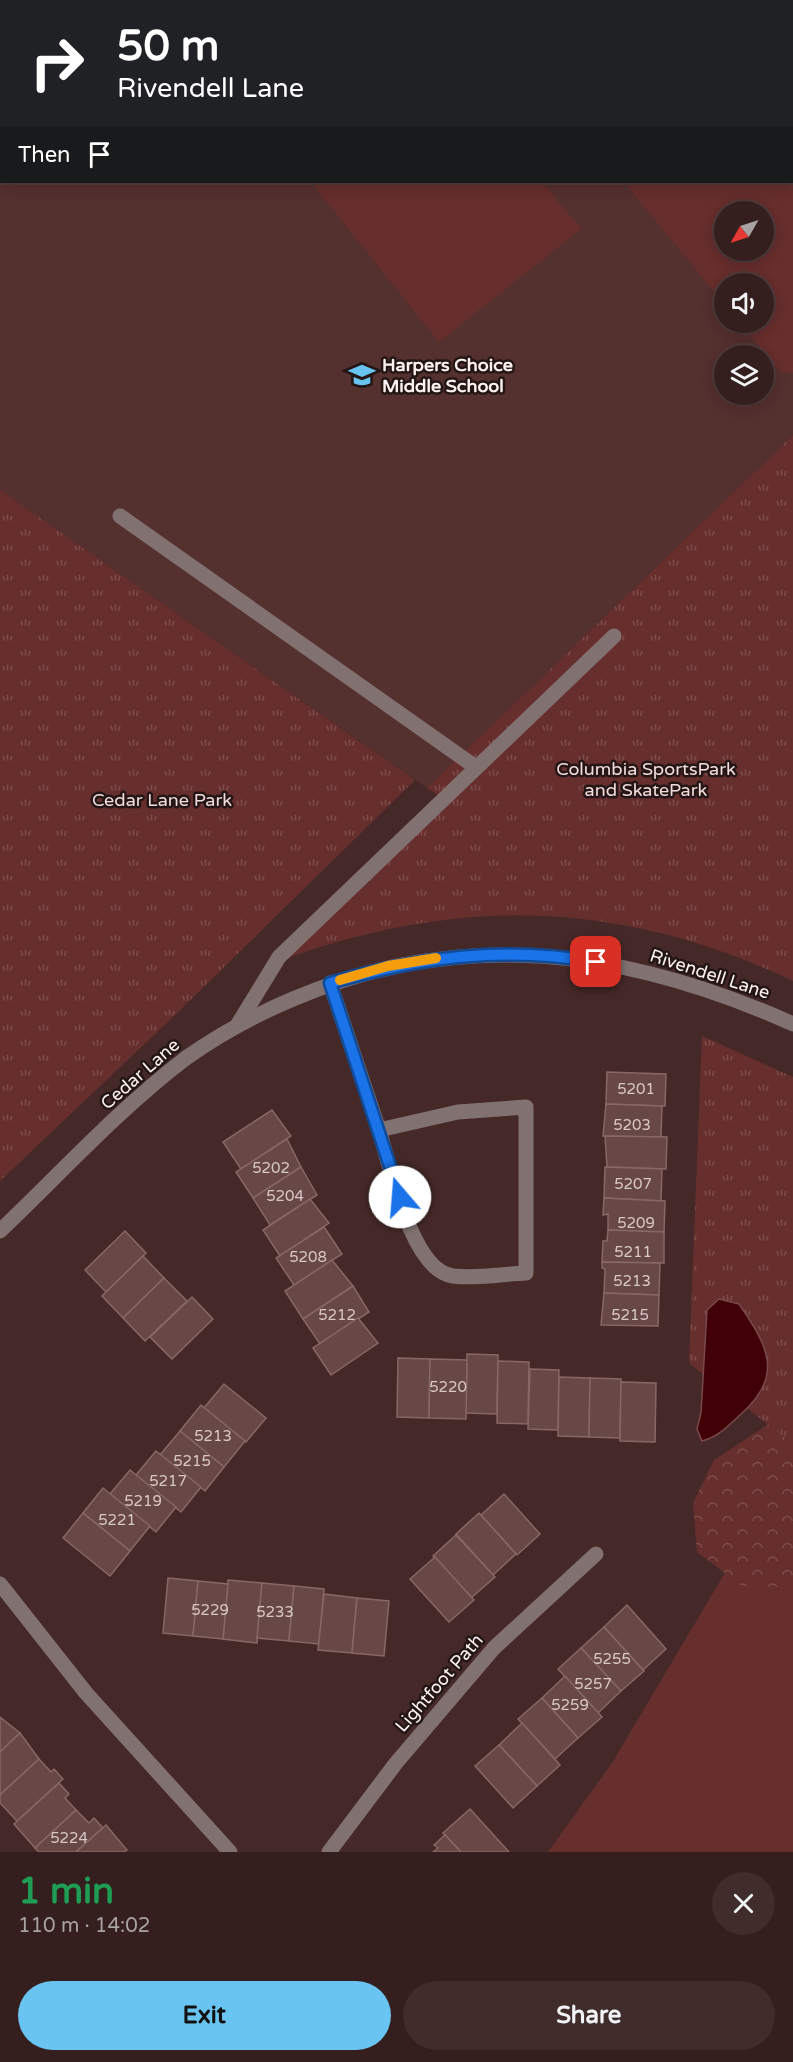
<!DOCTYPE html>
<html lang="en">
<head>
<meta charset="utf-8">
<style>
  body { margin:0; font-family:"Varela Round",sans-serif; background:#3f2c2b; color:#f1f3f6; height:100vh; display:flex; flex-direction:column; font-size:22px; white-space:nowrap }
  * { box-sizing:border-box; margin:0 }
  p { font-size:20px; color:#a9a2a4 }
  .icon { flex:none; width:33px; height:33px; fill:none; stroke:currentColor; stroke-width:2; stroke-linecap:round; stroke-linejoin:round }
  .map { position:relative; height:1852px; overflow:hidden }
  .side { display:flex; flex-direction:column; background:#341f1e; flex:1 }
  .side>* { flex:none }
  .top-card { position:absolute; left:0px; top:0px; width:794px; height:183px; box-shadow:0 3px 15px #0003,0 0 0 2px #4e3d3c; background:#202124; color:#fff; overflow:hidden }
  .needle { width:39px; rotate:231deg }
  .controls { position:absolute; left:714px; top:201px; display:grid; gap:12px }
  .controls a { display:grid; place-items:center; width:60px; height:60px; border-radius:50%; background:#341f1e; box-shadow:0 3px 15px #0003,0 0 0 2px #4e3d3c; font-size:30px }
  .pin { position:absolute; display:grid; place-items:center; width:51px; height:51px; color:#fff; margin:-26px; border-radius:12px; box-shadow:0 3px 9px #0006 }
  .me { position:absolute; width:66px; margin:-33px; rotate:342deg; stroke-linejoin:round; filter:drop-shadow(0 0 4px #0008) }
  .turn { display:flex; align-items:center; gap:21px; height:126px; padding:0 18px; font-size:27px }
  .turn .icon { width:78px; height:78px; stroke-width:2.5 }
  .turn b { display:block; font-size:42px; line-height:51px }
  .then { display:flex; align-items:center; height:57px; padding:0 18px; background:#0003; gap:12px; font-size:22px }
  .round { display:grid; place-items:center; flex:none; width:63px; height:63px; border-radius:32px; background:#3f2c2b }
  .head { display:flex; align-items:center; justify-content:space-between; height:102px; padding:0 18px }
  h1 { font-size:36px; font-weight:700; line-height:45px; color:#1e9e55 }
  .button { display:flex; gap:12px; margin-top:auto; padding:12px 18px }
  .button a { flex:1; height:69px; border-radius:36px; background:#69c4f1; color:#111; font-size:24px; font-weight:700; line-height:69px; text-align:center }
  .button a+a { background:#3f2c2b; color:#f1f3f6 }
  .map>svg:first-child { display:block }
  .built { fill:#54302f; fill-rule:evenodd }
  .green { fill:#662e2d; fill-rule:evenodd }
  .forest { fill:url(#forest-crowns) }
  .park { fill:url(#park-tufts) }
  .water { fill:#400006; stroke:#79494c; stroke-width:1.5 }
  .building { fill:#674846; stroke:#886765; stroke-width:1.5 }
  .lines { fill:none; stroke-linecap:round; stroke-linejoin:round }
  .minor { stroke:#817271; stroke-width:15 }
  .route-casing { stroke:#114b97; stroke-width:15 }
  .route { stroke:#1a73e8; stroke-width:10 }
  .slow { stroke:#f59e0b; stroke-width:10 }
  .labels { text-anchor:middle; dominant-baseline:central; stroke-width:5; stroke-linejoin:round; paint-order:stroke }
  .number-label { font-size:15px; fill:#d8c8c6 }
  .poi-label { font-size:18px; font-weight:bold; fill:#fef2f1; stroke:#231615; text-anchor:start }
  .park-label { font-size:18px; fill:#f3dcdb; stroke:#231615 }
  .street-label { font-size:18px; fill:#fef2f1; stroke:#231615 }
</style>
</head>
<body>
<div class="map">
<svg width="793" height="1852" viewBox="0 0 793 1852">
  <defs>
    <pattern id="forest-crowns" width="20" height="18" patternUnits="userSpaceOnUse" patternTransform="scale(1.5)"><rect width="20" height="18" fill="#662e2d"/><path d="M2 6a3 3 0 1 1 6 0M12 15a3 3 0 1 1 6 0" fill="none" stroke="#7d4d4c"/></pattern>
    <pattern id="park-tufts" width="24" height="20" patternUnits="userSpaceOnUse" patternTransform="scale(1.5)"><rect width="24" height="20" fill="#662e2d"/><path d="M3 7l-1-3M5 7V3M7 7l1-3M15 17l-1-3M17 17v-4M19 17l1-3" fill="none" stroke="#7d4d4c"/></pattern>
  </defs>
  <rect width="100%" height="100%" fill="#452928"/>
  <path class="built" d="M 0,0 L 793,0 L 793,435 L 427,788 L 0,490 ZM 2,2 L 792,2 L 792,182 L 2,182 ZM 724,212 L 764,212 L 764,250 L 724,250 ZM 724,284 L 764,284 L 764,322 L 724,322 ZM 724,356 L 764,356 L 764,394 L 724,394 Z"/>
  <g class="green">
    <path d="M 793,85 L 793,373 L 780,372 L 740,323 L 764,322 L 764,284 L 724,284 L 724,304 L 624,182 L 792,182 ZM 724,212 L 764,212 L 764,250 L 724,250 Z"/>
    <path d="M 311,182 L 542,182 L 581,229 L 439,342 Z"/>
    <path d="M 793,1458 L 793,1852 L 548,1852 L 612,1763 Z"/>
  </g>
  <path class="forest" d="M 793,1380 L 793,1587 L 742,1586 L 697,1552 L 693,1503 L 714,1460 L 767,1425 Z"/>
  <g class="park">
    <path d="M 793,435 L 793,981 C 620,899 458,896 279,961 L 445,800 L 427,788 Z"/>
    <path d="M 0,490 L 415,780 L 172,1018 L 0,1181 Z"/>
    <path d="M 702,1036 L 793,1077 L 793,1444 L 689,1363 Z"/>
  </g>
  <path class="water" d="M 719,1299 L 739,1304 C 768,1346 785,1376 740,1415 C 728,1426 718,1437 702,1441 L 697,1429 L 701,1413 L 707,1310 Z"/>
  <g class="building">
    <path d="M 607,1072 L 666,1074 L 665,1106 L 606,1104 Z"/>
    <path d="M 606,1104 L 662,1106 L 661,1137 L 603,1136 Z"/>
    <path d="M 272,1110 L 291,1136 L 241,1169 L 223,1142 Z"/>
    <path d="M 605,1136 L 667,1137 L 666,1169 L 607,1167 Z"/>
    <path d="M 287,1139 L 301,1167 L 253,1198 L 236,1172 Z"/>
    <path d="M 301,1167 L 317,1195 L 270,1225 L 253,1198 Z"/>
    <path d="M 605,1167 L 662,1169 L 661,1201 L 604,1198 Z"/>
    <path d="M 604,1198 L 665,1201 L 664,1232 L 608,1230 L 608,1214 L 603,1215 Z"/>
    <path d="M 310,1199 L 329,1223 L 280,1256 L 263,1230 Z"/>
    <path d="M 324,1227 L 342,1254 L 294,1285 L 276,1258 Z"/>
    <path d="M 608,1230 L 664,1232 L 664,1263 L 602,1262 L 603,1241 L 607,1241 Z"/>
    <path d="M 125,1231 L 146,1253 L 106,1292 L 85,1270 Z"/>
    <path d="M 143,1256 L 164,1278 L 123,1318 L 102,1296 Z"/>
    <path d="M 332,1260 L 353,1286 L 303,1319 L 285,1291 Z"/>
    <path d="M 602,1262 L 660,1263 L 659,1295 L 604,1293 L 605,1269 L 602,1268 Z"/>
    <path d="M 164,1278 L 187,1301 L 145,1341 L 123,1318 Z"/>
    <path d="M 353,1286 L 369,1312 L 320,1344 L 303,1319 Z"/>
    <path d="M 604,1293 L 659,1295 L 658,1326 L 601,1325 Z"/>
    <path d="M 192,1297 L 213,1319 L 172,1359 L 150,1337 Z"/>
    <path d="M 358,1318 L 378,1343 L 331,1375 L 313,1348 Z"/>
    <path d="M 467,1354 L 498,1355 L 497,1414 L 466,1413 Z"/>
    <path d="M 398,1358 L 430,1359 L 429,1418 L 397,1417 Z"/>
    <path d="M 430,1359 L 467,1360 L 466,1419 L 429,1418 Z"/>
    <path d="M 498,1361 L 529,1362 L 528,1424 L 497,1423 Z"/>
    <path d="M 530,1369 L 559,1370 L 558,1430 L 528,1429 Z"/>
    <path d="M 559,1377 L 590,1378 L 589,1437 L 558,1436 Z"/>
    <path d="M 590,1378 L 621,1379 L 620,1438 L 589,1437 Z"/>
    <path d="M 621,1382 L 656,1383 L 655,1442 L 620,1441 Z"/>
    <path d="M 224,1384 L 266,1418 L 246,1442 L 204,1408 Z"/>
    <path d="M 201,1405 L 245,1441 L 224,1467 L 180,1431 Z"/>
    <path d="M 180,1431 L 224,1467 L 205,1491 L 160,1455 Z"/>
    <path d="M 156,1451 L 201,1487 L 181,1512 L 136,1475 Z"/>
    <path d="M 130,1470 L 176,1507 L 156,1532 L 110,1494 Z"/>
    <path d="M 103,1488 L 150,1526 L 130,1551 L 83,1513 Z"/>
    <path d="M 504,1494 L 540,1534 L 517,1555 L 481,1515 Z"/>
    <path d="M 83,1513 L 130,1551 L 110,1576 L 63,1538 Z"/>
    <path d="M 479,1513 L 516,1554 L 493,1575 L 456,1534 Z"/>
    <path d="M 456,1535 L 495,1577 L 471,1598 L 433,1556 Z"/>
    <path d="M 435,1557 L 474,1600 L 449,1622 L 410,1579 Z"/>
    <path d="M 168,1578 L 198,1581 L 193,1636 L 163,1633 Z"/>
    <path d="M 228,1580 L 262,1583 L 257,1643 L 223,1639 Z"/>
    <path d="M 198,1581 L 228,1584 L 223,1639 L 193,1636 Z"/>
    <path d="M 262,1583 L 294,1586 L 289,1641 L 257,1638 Z"/>
    <path d="M 294,1586 L 324,1589 L 319,1644 L 289,1641 Z"/>
    <path d="M 324,1594 L 357,1598 L 352,1653 L 318,1650 Z"/>
    <path d="M 357,1598 L 389,1601 L 384,1656 L 352,1653 Z"/>
    <path d="M 627,1605 L 666,1649 L 643,1670 L 604,1627 Z"/>
    <path d="M 604,1627 L 644,1671 L 621,1691 L 581,1648 Z"/>
    <path d="M 581,1648 L 621,1691 L 598,1713 L 558,1669 Z"/>
    <path d="M 565,1676 L 602,1717 L 578,1738 L 542,1698 Z"/>
    <path d="M 542,1698 L 578,1738 L 555,1759 L 518,1719 Z"/>
    <path d="M 0,1717 L 20,1733 L 0,1752 Z"/>
    <path d="M 522,1723 L 560,1765 L 537,1786 L 499,1745 Z"/>
    <path d="M 20,1733 L 39,1759 L 0,1795 L 0,1752 Z"/>
    <path d="M 499,1745 L 537,1786 L 513,1808 L 475,1766 Z"/>
    <path d="M 39,1759 L 51,1772 L 54,1769 L 63,1779 L 17,1821 L 0,1803 L 0,1795 Z"/>
    <path d="M 59,1783 L 69,1794 L 65,1798 L 76,1810 L 35,1848 L 14,1824 Z"/>
    <path d="M 470,1809 L 509,1852 L 461,1852 L 445,1835 L 443,1833 Z"/>
    <path d="M 76,1810 L 89,1823 L 94,1818 L 103,1828 L 76,1852 L 39,1852 L 35,1848 Z"/>
    <path d="M 106,1825 L 127,1850 L 124,1852 L 76,1852 Z"/>
    <path d="M 445,1835 L 461,1852 L 433,1852 L 438,1848 L 434,1845 Z"/>
  </g>
  <g class="lines">
    <g class="minor">
      <path d="M 120,516 L 474,766"/>
      <path d="M 330,983 L 379,1130 L 458,1112 L 526,1107 L 526,1273 C 503,1274 476,1279 453,1276 C 411,1271 390,1165 379,1130"/>
      <path d="M 238,1024 L 279,957 L 614,636"/>
      <path d="M 0,1231 C 61,1173 119,1109 186,1058 C 220,1034 255,1015 293,999 C 463,926 628,950 793,1024"/>
      <path d="M 0,1584 L 86,1693 L 230,1852"/>
      <path d="M 329,1852 L 396,1763 L 494,1648 L 596,1554"/>
    </g>
  </g>
  <g class="lines">
    <g class="route-casing">
      <path id="route" d="M 400,1197 L 330,983 C 420,957 503,946 596,962"/>
    </g>
    <use href="#route" class="route"/>
    <path class="slow" d="M 340,980 L 388,966 L 436,958"/>
  </g>
  <defs>
    <g id="school-bare" transform="scale(2.07)"><path d="M0-5L7-2L0 1L-7-2ZM-4 1L0 2.5L4 1V4Q0 6-4 4Z" fill="#69c4f1" stroke="#231615" stroke-width="2.5" paint-order="stroke"/></g>
  </defs>
  <g fill-rule="evenodd">
    <use href="#school-bare" x="362" y="375"/>
  </g>
  <g class="labels">
    <g class="number-label">
      <text x="636" y="1089">5201</text>
      <text x="632" y="1125">5203</text>
      <text x="271" y="1168">5202</text>
      <text x="633" y="1184">5207</text>
      <text x="285" y="1196">5204</text>
      <text x="636" y="1223">5209</text>
      <text x="633" y="1252">5211</text>
      <text x="308" y="1257">5208</text>
      <text x="632" y="1281">5213</text>
      <text x="337" y="1315">5212</text>
      <text x="630" y="1315">5215</text>
      <text x="448" y="1387">5220</text>
      <text x="213" y="1436">5213</text>
      <text x="192" y="1461">5215</text>
      <text x="168" y="1481">5217</text>
      <text x="143" y="1501">5219</text>
      <text x="117" y="1520">5221</text>
      <text x="210" y="1610">5229</text>
      <text x="275" y="1612">5233</text>
      <text x="612" y="1659">5255</text>
      <text x="593" y="1684">5257</text>
      <text x="570" y="1705">5259</text>
      <text x="69" y="1838">5224</text>
    </g>
    <g class="poi-label">
      <text x="382" y="365">Harpers Choice<tspan x="382" dy="21">Middle School</tspan></text>
    </g>
    <g class="park-label">
      <text x="646" y="769">Columbia SportsPark<tspan x="646" dy="21">and SkatePark</tspan></text>
      <text x="162" y="800">Cedar Lane Park</text>
    </g>
    <g class="street-label">
      <text transform="translate(710 974) rotate(18)">Rivendell Lane</text>
      <text transform="translate(140 1074) rotate(-41)">Cedar Lane</text>
      <text transform="translate(439 1683) rotate(-49)">Lightfoot Path</text>
    </g>
  </g>
</svg>
<div class="controls">
<a><svg class="needle" viewBox="-14 -14 28 28"><path d="M0-13l5 13h-10z" fill="#e53935"/><path d="M0 13l5-13h-10z" fill="#a9a2a4"/></svg></a>
<a><svg class="icon" aria-label="sound" viewBox="0 0 24 24"><path d="M4 9h4l5-4v14l-5-4H4zM17 9q2 3 0 6"/></svg></a>
<a><svg class="icon" aria-label="layers" viewBox="0 0 24 24"><path d="M12 4l9 5-9 5-9-5zM3 14l9 5 9-5"/></svg></a>
</div>
<div class="pin" style="left:596px;top:962px;background:#d93025"><svg class="icon" aria-label="arrive" viewBox="0 0 24 24"><path d="M6 21V4h12l-3 4 3 4H6"/></svg></div>
<svg class="me" style="left:400px;top:1197px" viewBox="-20 -20 40 40"><circle r="19" fill="#fff"/><path d="M0-13L10 11 0 6-10 11z" fill="#1a73e8"/></svg>
<div class="top-card">
<div class="turn"><svg class="icon" aria-label="right" viewBox="0 0 24 24"><path d="M7 20v-9h11M14 6l5 5-5 5"/></svg><div><b>50 m</b>Rivendell Lane</div></div>
<div class="then">Then<svg class="icon" aria-label="arrive" viewBox="0 0 24 24"><path d="M6 21V4h12l-3 4 3 4H6"/></svg></div>
</div>
</div>
<section class="side">
<div class="head"><div><h1>1 min</h1><p>110 m · 14:02</p></div><a class="round"><svg class="icon" aria-label="close" viewBox="0 0 24 24"><path d="M6 6l12 12M18 6L6 18"/></svg></a></div>
<div class="button"><a>Exit</a><a>Share</a></div>
</section>
</body>
</html>
